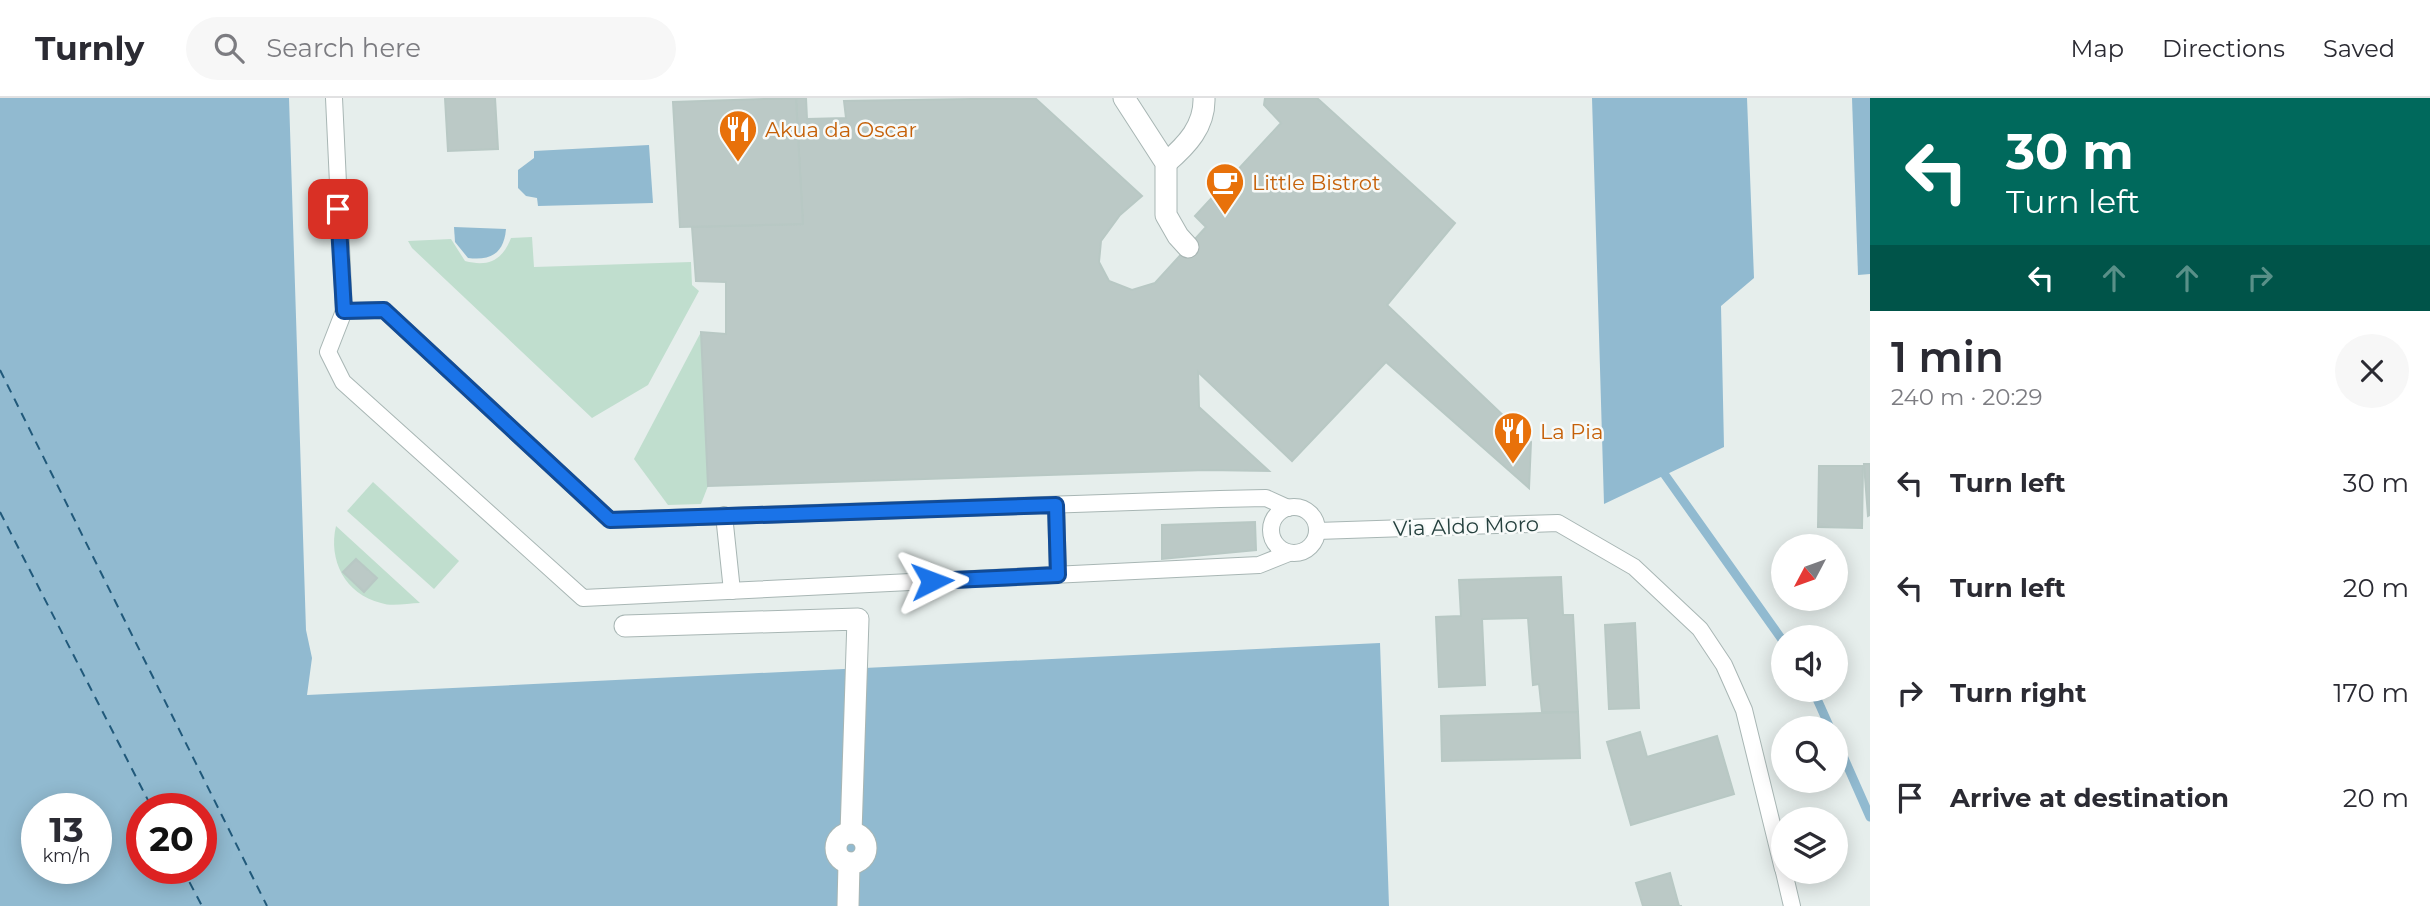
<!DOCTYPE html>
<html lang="en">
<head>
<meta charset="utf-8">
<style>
  body { margin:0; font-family:Montserrat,sans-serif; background:#f7f7f7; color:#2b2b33; height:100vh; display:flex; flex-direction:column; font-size:26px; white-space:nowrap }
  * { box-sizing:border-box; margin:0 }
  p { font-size:23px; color:#7c7c81 }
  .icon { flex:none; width:38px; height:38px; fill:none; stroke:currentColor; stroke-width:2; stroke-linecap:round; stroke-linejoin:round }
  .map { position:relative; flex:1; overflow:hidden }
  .drawer { display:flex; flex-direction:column; background:#fff; width:560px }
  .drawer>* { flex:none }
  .top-card { background:#00695c; color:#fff; overflow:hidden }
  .needle { width:46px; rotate:229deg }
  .buttons { position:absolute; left:1771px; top:436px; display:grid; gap:14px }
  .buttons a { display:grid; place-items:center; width:77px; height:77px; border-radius:50%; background:#fff; box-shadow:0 4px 18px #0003; font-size:35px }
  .speed { position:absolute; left:21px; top:695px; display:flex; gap:14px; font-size:35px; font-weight:700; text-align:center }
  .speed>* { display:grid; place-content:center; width:91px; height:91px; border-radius:50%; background:#fff; box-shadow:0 4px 18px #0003; line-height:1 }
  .speed small { font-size:18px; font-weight:400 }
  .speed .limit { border:10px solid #d22; background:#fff; color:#111 }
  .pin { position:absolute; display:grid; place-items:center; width:60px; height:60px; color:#fff; margin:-30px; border-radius:14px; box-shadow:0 4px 10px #0006 }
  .me { position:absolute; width:77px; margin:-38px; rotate:87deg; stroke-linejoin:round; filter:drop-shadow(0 0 5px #0008) }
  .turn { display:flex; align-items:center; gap:24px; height:147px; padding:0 21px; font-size:32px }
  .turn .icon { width:91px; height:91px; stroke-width:2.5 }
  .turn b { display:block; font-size:49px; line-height:60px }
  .lanes { display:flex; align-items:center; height:66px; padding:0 21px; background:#0003; justify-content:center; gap:35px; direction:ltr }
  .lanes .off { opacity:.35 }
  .round { display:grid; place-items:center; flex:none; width:74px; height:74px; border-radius:37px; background:#f7f7f7 }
  .headline { display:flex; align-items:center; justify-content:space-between; height:119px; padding:0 21px }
  h1 { font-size:42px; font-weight:600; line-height:52px }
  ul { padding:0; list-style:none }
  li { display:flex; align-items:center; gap:21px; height:105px; padding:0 21px }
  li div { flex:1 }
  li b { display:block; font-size:26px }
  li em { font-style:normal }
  header { display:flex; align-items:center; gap:42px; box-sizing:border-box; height:98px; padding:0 35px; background:#fff; border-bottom:2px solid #e1e1e2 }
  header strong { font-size:33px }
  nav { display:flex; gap:38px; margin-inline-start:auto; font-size:24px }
  .search { width:490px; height:63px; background:#f7f7f7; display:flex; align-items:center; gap:18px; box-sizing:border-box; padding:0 24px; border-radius:38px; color:#7c7c81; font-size:26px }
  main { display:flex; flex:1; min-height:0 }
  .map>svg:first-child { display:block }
  .green { fill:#c0dece }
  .water { fill:#91bad0; fill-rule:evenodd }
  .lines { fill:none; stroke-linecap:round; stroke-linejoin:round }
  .stream { stroke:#91bad0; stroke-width:9 }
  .ferry { stroke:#21597a; stroke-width:2; stroke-dasharray:9 7; stroke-linecap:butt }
  .building { fill:#bbc9c6; stroke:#b8c8c4; stroke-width:2 }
  .service-casing { stroke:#a8b6b4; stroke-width:18 }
  .pedestrian-casing { stroke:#a8b6b4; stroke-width:23 }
  .service { stroke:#fff; stroke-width:16 }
  .pedestrian { stroke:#fff; stroke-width:21 }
  .route-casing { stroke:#114b97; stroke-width:18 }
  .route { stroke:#1a73e8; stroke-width:12 }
  .labels { text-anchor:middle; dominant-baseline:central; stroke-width:5; stroke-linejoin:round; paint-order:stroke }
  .food-label { font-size:21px; fill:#c56008; stroke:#f7faf9; text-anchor:start }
  .street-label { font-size:21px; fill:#25403e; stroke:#f7faf9 }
</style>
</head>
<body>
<header>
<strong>Turnly</strong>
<div class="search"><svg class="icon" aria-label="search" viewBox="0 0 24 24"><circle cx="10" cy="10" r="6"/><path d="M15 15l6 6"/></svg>Search here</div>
<nav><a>Map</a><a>Directions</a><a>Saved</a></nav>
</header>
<main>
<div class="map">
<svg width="1870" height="808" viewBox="0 0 1870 808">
  <rect width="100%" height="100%" fill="#e6eeec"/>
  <g class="green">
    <path d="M 532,139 L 534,169 L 691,164 L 692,187 L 699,193 L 648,287 L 592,320 L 412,150 L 408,143 L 451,141 L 465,163 C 488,169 502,163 511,140 Z"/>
    <path d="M 701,234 L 708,388 L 701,406 L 668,407 L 634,361 Z"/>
    <path d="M 373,384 L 459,463 L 434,491 L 347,413 Z"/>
    <path d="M 336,428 L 420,505 C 408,505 392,509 381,505 C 345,496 328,462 336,428 Z"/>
  </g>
  <g class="water">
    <path d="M 0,0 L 289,0 L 306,532 L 312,560 L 307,597 L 1380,545 L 1389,808 L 0,808 ZM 37,710 L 96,710 L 96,770 L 37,770 ZM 142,710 L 201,710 L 201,770 L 142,770 Z"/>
    <path d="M 1592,0 L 1747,0 L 1754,180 L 1721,208 L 1724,349 L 1604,406 Z"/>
    <path d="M 1852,0 L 1870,0 L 1870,176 L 1858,177 Z"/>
    <path d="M 649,47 L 653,105 L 538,108 L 537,100 L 526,98 L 518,90 L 518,72 L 534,60 L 534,53 Z"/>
    <path d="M 454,129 L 506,131 C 504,155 491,163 468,160 L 455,144 Z"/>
  </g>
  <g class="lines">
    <g class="stream">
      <path d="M 1665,377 L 1783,543"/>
      <path d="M 1813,592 L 1830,630"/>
      <path d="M 1836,642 L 1870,719"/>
    </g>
    <g class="ferry">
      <path d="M 0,272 L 267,808"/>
      <path d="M 0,414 L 152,710"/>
      <path d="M 182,770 L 202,808"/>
    </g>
  </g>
  <g class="building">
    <path d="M 445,0 L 495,0 L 498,51 L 448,53 Z"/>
    <path d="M 796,0 L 806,0 L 807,21 L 846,20 L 844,3 L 1035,0 L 1142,98 L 1120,117 L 1101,143 L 1099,164 L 1109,183 L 1132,192 L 1155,185 L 1206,129 L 1195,118 L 1281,25 L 1264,7 L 1265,0 L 1317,0 L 1455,125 L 1387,207 L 1531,344 L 1529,390 L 1386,264 L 1292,363 L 1198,274 L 1199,309 L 1269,373 L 1206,372 L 708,388 L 701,234 L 726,236 L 726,184 L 696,183 L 692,129 L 803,126 Z"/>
    <path d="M 796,0 L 803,126 L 680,129 L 673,4 Z"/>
    <path d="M 1864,366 L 1870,366 L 1870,417 L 1868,418 Z"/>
    <path d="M 1819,368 L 1863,368 L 1862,430 L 1818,429 Z"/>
    <path d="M 1255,424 L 1256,452 L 1162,461 L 1162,427 Z"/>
    <path d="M 356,461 L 377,480 L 364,494 L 343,474 Z"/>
    <path d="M 1561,479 L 1563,517 L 1573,517 L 1578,614 L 1542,614 L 1539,586 L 1533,587 L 1528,520 L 1482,521 L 1485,587 L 1439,589 L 1436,519 L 1461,518 L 1459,482 Z"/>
    <path d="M 1635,525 L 1639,610 L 1609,611 L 1605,527 Z"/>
    <path d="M 1578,614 L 1580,660 L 1442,663 L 1441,618 Z"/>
    <path d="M 1640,634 L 1647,659 L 1717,638 L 1734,696 L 1631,727 L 1607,644 Z"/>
    <path d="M 1670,775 L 1679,808 L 1682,808 L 1643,808 L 1636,785 Z"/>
  </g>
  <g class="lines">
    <g class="service-casing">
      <g id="service">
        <path d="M 334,0 L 344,213"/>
        <path d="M 1056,407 L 1058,477"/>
        <circle cx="1294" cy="432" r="23"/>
        <path d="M 1288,410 L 1266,400 L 1220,401 L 610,422 L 384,212 L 344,213 L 328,254 L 343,284 L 583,500 L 1259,467 L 1289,455"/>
        <path d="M 724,417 L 732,493"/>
        <path d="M 1317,433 L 1558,425 L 1634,469 L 1700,531 L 1724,567 L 1744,612 L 1783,771"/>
        <path d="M 1784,774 L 1792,808"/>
      </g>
    </g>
    <g class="pedestrian-casing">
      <g id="pedestrian">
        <path d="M 1124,0 L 1166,65 L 1166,117 L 1178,138 L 1188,149"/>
        <path d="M 1166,65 C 1187,47 1205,28 1204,0"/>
        <path d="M 625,528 L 858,521 L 851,735"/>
        <circle cx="851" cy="750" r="15"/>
        <path d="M 848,808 L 849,765"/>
      </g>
    </g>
    <use href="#service" class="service"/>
    <use href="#pedestrian" class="pedestrian"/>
  </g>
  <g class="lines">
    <g class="route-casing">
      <path id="route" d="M 338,111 L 344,213 L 384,212 L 610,422 L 1056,407 L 1058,477 L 932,483"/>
    </g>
    <use href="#route" class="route"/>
  </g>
  <defs>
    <g id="restaurant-pin" transform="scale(2.0125)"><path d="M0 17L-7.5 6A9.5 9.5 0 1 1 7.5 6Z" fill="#e8710a" stroke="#f7faf9"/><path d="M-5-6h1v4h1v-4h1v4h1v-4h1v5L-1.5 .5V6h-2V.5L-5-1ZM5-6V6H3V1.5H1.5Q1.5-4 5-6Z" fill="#fff"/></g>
    <g id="cafe-pin" transform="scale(2.0125)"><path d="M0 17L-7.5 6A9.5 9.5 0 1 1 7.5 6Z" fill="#e8710a" stroke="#f7faf9"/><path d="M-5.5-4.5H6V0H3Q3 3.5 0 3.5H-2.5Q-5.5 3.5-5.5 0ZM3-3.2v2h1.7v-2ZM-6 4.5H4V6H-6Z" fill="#fff"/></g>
  </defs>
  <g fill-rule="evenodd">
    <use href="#restaurant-pin" x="738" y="31"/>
    <use href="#cafe-pin" x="1225" y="84"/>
    <use href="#restaurant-pin" x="1513" y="333"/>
  </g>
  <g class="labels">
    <g class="food-label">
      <text x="765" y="31">Akua da Oscar</text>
      <text x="1252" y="84">Little Bistrot</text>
      <text x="1540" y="333">La Pia</text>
    </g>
    <g class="street-label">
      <text transform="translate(1466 428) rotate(-2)">Via Aldo Moro</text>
    </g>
  </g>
</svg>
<div class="buttons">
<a><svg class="needle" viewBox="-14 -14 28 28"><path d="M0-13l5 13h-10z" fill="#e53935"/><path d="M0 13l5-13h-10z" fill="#7c7c81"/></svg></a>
<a><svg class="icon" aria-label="sound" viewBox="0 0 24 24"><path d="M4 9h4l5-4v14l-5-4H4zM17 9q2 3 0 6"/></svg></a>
<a><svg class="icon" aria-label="search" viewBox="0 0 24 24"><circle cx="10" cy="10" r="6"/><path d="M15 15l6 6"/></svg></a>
<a><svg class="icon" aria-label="layers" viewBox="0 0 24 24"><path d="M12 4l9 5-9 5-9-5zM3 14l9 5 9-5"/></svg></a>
</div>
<div class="speed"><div>13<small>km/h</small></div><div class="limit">20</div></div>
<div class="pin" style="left:338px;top:111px;background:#d93025"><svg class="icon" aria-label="arrive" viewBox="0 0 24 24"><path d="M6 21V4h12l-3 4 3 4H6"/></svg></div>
<svg class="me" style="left:932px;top:483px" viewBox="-20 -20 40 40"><path d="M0-17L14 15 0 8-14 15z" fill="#1a73e8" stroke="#fff" stroke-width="4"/></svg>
</div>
<section class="drawer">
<div class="top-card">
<div class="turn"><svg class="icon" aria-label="left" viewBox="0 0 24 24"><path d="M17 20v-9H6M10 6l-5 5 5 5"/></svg><div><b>30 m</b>Turn left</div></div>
<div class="lanes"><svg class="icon" aria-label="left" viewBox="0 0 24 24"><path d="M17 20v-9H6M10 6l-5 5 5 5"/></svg><svg class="icon off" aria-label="ahead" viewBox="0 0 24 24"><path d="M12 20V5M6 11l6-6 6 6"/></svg><svg class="icon off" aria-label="ahead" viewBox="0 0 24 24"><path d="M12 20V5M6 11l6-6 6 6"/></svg><svg class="icon off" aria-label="right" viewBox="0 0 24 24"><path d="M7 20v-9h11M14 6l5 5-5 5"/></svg></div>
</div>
<div class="headline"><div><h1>1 min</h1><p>240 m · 20:29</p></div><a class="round"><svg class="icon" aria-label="close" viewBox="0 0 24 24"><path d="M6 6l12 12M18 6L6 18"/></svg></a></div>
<ul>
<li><svg class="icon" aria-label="left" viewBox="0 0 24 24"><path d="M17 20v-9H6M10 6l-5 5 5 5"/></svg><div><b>Turn left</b></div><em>30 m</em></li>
<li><svg class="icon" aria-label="left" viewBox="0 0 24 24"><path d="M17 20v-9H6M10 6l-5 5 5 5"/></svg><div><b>Turn left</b></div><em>20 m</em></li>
<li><svg class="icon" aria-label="right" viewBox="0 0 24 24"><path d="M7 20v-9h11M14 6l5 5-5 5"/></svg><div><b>Turn right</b></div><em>170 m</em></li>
<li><svg class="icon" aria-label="arrive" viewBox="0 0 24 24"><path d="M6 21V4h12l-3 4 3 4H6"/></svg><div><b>Arrive at destination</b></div><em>20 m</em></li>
</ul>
</section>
</main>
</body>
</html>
